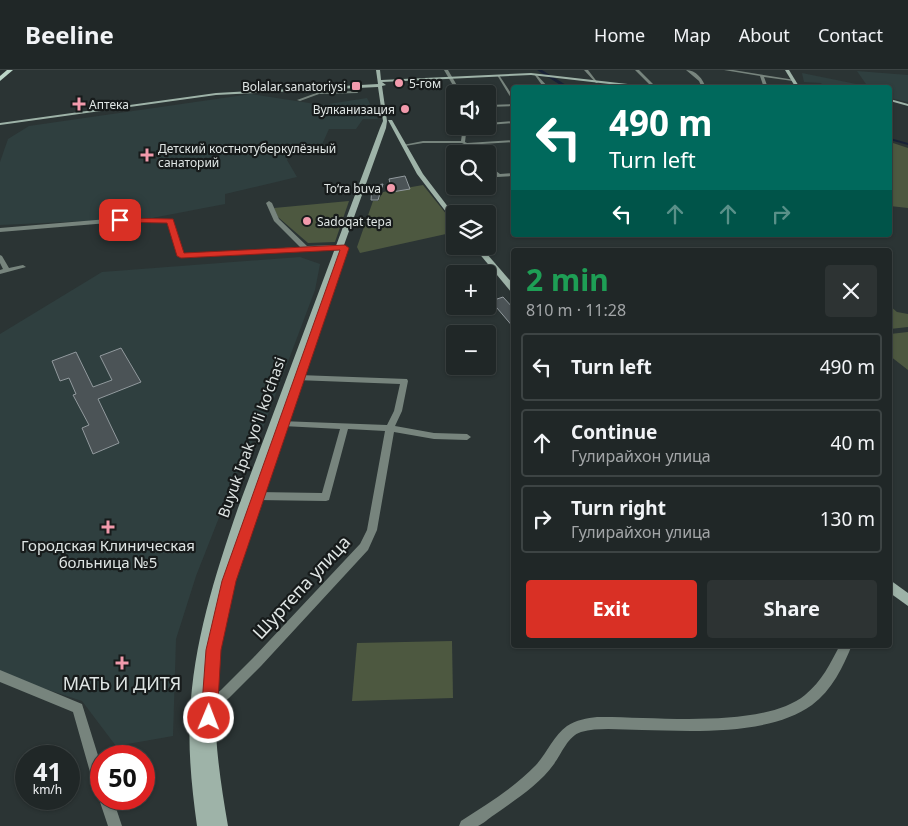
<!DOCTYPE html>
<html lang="en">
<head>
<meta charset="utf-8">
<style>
  body { margin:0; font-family:"Noto Sans",sans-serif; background:#2d3333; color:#f1f3f6; height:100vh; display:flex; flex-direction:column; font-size:19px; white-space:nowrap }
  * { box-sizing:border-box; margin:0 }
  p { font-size:16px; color:#a2a5a7 }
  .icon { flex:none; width:28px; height:28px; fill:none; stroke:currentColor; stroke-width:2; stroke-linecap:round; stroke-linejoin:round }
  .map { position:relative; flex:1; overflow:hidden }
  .sheet { position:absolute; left:511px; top:178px; width:381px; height:400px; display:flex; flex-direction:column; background:#202727; border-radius:5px; box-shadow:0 1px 4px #0004,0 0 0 1px #3d4444 }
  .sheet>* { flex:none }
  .top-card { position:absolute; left:511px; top:15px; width:381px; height:152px; border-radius:5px; box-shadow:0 1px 4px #0004,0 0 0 1px #3d4444; background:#00695c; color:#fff; overflow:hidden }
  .fabs { position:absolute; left:446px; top:15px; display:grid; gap:10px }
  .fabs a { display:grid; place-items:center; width:50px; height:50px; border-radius:5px; background:#202727; box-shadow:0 1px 4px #0004,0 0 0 1px #3d4444; font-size:25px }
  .speed { position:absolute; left:15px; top:675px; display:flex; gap:10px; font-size:25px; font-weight:700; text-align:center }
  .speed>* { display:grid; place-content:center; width:65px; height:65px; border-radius:50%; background:#202727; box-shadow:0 1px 4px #0004,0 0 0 1px #3d4444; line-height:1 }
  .speed small { font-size:12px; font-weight:400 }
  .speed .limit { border:8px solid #d22; background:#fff; color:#111 }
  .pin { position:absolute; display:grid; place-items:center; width:42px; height:42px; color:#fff; margin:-21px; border-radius:10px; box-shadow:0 2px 8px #0006 }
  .me { position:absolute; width:55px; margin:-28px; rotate:1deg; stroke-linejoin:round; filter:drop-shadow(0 0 4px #0008) }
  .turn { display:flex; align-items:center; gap:18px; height:105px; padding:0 15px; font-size:22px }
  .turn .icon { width:65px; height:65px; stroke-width:2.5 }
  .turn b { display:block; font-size:35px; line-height:42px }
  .lanes { display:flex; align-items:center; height:48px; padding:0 15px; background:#0003; justify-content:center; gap:25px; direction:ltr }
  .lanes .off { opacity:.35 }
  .round { display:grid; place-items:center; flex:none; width:52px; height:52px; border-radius:5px; background:#2d3333 }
  .head { display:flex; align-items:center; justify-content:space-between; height:85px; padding:0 15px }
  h1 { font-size:30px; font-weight:700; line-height:38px; color:#1e9e55 }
  .action { display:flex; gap:10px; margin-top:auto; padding:10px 15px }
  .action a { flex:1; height:58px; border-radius:5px; background:#d93025; color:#fff; font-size:20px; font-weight:700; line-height:58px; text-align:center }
  .action a+a { background:#2d3333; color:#f1f3f6 }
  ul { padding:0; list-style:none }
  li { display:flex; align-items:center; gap:15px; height:68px; margin:0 10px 8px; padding:0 5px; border:2px solid #3d4444; border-radius:5px }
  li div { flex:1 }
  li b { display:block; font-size:19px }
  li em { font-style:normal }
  header { display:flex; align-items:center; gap:30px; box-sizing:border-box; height:70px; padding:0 25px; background:#202727; border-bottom:1px solid #3d4444 }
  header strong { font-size:24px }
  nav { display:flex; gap:28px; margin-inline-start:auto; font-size:18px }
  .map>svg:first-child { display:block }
  .built { fill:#2f3f3f }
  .green { fill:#4d5840 }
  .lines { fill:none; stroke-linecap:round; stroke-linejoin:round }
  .canal { fill:#182136; fill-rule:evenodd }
  .building { fill:#4b5356; stroke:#929a9e }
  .street { fill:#77847d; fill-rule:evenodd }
  .secondary { fill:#9eb3a8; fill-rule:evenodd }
  .primary { fill:#bcd7c9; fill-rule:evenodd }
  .route { fill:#d93025; stroke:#8d1f18 }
  .poi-dot { fill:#f29aac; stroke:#171b1b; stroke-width:2 }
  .labels { text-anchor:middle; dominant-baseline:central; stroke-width:4.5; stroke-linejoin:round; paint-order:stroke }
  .far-poi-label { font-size:12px; fill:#dfe5e4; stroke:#171b1b; text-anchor:start }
  .street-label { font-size:15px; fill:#dfe5e4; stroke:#171b1b }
  .poi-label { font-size:15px; fill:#dfe5e4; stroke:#171b1b }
  .near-street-label { font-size:18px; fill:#dfe5e4; stroke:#171b1b }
  .near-poi-label { font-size:18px; fill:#dfe5e4; stroke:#171b1b }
</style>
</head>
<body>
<header>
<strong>Beeline</strong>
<nav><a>Home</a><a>Map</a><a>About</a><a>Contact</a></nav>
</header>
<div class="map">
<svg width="908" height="756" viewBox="0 0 908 756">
  <rect width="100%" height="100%" fill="#2b3434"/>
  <g class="built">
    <path d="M 857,1 L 908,5 L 908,32 L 890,28 L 890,18 L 868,17 Z"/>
    <path d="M 802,3 L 866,16 L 867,17 L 824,17 L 821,13 L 804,12 Z"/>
    <path d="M 251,24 L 322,35 L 367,28 L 378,49 L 363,49 L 356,59 L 329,59 L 320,79 L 296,79 L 287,90 L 297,107 L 225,124 L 225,134 L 152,148 L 0,155 L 0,92 L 8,69 L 29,56 Z"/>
    <path d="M 300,187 L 320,194 L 315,220 L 263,358 L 255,366 L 235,407 L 196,506 L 176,569 L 173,666 L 116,676 L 82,631 L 0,604 L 0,264 L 102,202 Z"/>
  </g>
  <g class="green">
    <path d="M 890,72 L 908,78 L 908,138 L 890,136 Z"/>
    <path d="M 423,115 L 455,155 L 455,162 L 360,183 L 357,177 L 373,131 L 378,131 L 383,122 Z"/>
    <path d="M 349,131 L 335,172 L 308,173 L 278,147 L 274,138 Z"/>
    <path d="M 890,236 L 897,242 L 908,244 L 908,257 L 890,259 Z"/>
    <path d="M 908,262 L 908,300 L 890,286 L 890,264 Z"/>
    <path d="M 452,571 L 453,628 L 352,631 L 357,573 Z"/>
  </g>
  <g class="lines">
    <g class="canal">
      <path d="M 537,0 L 542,0 L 571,18 L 565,18 Z"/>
      <path d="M 890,68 L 908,73 L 908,75 L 890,70 Z"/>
    </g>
  </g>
  <g class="building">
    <path d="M 405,106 L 410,119 L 392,122 L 389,109 Z"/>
    <path d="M 383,114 L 378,130 L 371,130 L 372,116 Z"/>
    <path d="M 503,227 L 514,239 L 514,258 L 491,231 Z"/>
    <path d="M 121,278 L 141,312 L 98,329 L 119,373 L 93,384 L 82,358 L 89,355 L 73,325 L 76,324 L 69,308 L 60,311 L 52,291 L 76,282 L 93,317 L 112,310 L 100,286 Z"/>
  </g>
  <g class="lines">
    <g class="street">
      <path d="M 444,0 L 448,0 L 462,24 L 458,24 Z"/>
      <path d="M 584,0 L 588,0 L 598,13 L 596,13 Z"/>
      <path d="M 635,0 L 639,0 L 657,18 L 653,18 Z"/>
      <path d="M 686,0 C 696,0 703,9 706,18 L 702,18 L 699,11 Z"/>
      <path d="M 724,0 L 733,0 L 795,10 L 793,11 L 764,7 L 768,18 L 764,18 L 760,6 Z"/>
      <path d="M 534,4 L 536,4 L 549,18 L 544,18 Z"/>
      <path d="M 497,5 L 499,5 L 514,28 L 514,33 Z"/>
      <path d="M 357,21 L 358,23 L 319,24 L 300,31 L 297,30 L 319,22 Z"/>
      <path d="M 514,34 L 514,36 L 488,37 L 488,35 Z"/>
      <path d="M 514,51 L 514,53 L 488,55 L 488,53 Z"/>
      <path d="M 463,56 L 467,56 L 465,72 L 467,73 L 514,70 L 514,72 L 466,75 L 462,73 L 423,73 L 405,76 L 403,75 L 423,71 L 461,71 Z"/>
      <path d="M 488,95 L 500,104 L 513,103 L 514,106 L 497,107 L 488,98 Z"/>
      <path d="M 269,131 L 272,133 L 279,149 L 307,176 L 339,175 L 342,177 L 339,179 L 181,188 L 178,186 L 168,153 L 120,152 L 0,162 L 0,158 L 120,148 L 170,149 L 173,151 L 183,184 L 300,177 L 274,151 L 266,133 Z"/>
      <path d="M 0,185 L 2,186 L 9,198 L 23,195 L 26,197 L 0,204 L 0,200 L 3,199 L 0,193 Z"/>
      <path d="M 299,305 L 407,309 L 408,311 L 402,341 L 395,356 L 434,363 L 467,364 L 471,367 L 467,370 L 434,369 L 394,362 L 377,460 L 368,480 L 261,596 L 229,628 L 206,644 L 202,642 L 200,638 L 202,634 L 221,620 L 253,588 L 360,474 L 367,460 L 385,361 L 348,359 L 329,430 L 326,431 L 257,430 L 254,429 L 252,426 L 254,423 L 257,422 L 322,423 L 340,359 L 283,356 L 279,353 L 280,351 L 387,355 L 394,341 L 400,314 L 296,310 L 295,308 L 296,306 Z"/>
      <path d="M 840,575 L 852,575 C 843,597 832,620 812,635 C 769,666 693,661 642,660 C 622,660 600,657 581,662 C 568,666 562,683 554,694 C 539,715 515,730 494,745 C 489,748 483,754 478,756 C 473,756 464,756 459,756 L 461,751 C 487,734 514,718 536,695 C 547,683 554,665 567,656 C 576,650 587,648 597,647 C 651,646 762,660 805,625 C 822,611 830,594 840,575 Z"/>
      <path d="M 0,600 L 82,634 L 101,695 L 101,723 L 96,721 L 94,716 L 73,642 L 0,612 Z"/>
      <path d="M 101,724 L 101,729 L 113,729 L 122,756 L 108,756 L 99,729 Z"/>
    </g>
    <g class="secondary">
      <path d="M 376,0 L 380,0 L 381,10 L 531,3 L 663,18 L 644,18 L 531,5 L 382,12 L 386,15 L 382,16 L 387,51 L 386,58 L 301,295 L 306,295 L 307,297 C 294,335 281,373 268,412 C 244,478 220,546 216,617 C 213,663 220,710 228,756 L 197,756 C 192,719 188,683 190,646 C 193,574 215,505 238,438 L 380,58 L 383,51 L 378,17 L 216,25 L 0,55 L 0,53 L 216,23 L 378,14 Z"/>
      <path d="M 785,0 L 789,0 L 800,18 L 796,18 Z"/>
      <path d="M 890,29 L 908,34 L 908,36 L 890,31 Z"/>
      <path d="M 388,50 L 392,50 L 423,104 L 455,146 L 455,152 L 453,151 L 417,104 Z"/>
      <path d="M 473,176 L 480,176 L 514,215 L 514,222 L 511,222 Z"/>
      <path d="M 890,510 L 908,523 L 908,536 L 890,523 Z"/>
    </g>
    <path class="primary" d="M 7,0 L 13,0 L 0,11 L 0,6 Z"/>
  </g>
  <path class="route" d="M 120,148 L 173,149 L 184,183 L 345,175 L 349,178 L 236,511 L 221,580 L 217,648 L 215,654 L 209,656 L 203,654 L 201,648 L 206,580 L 222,511 L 340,180 L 181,188 L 177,186 L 167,153 L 118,152 L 117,150 Z"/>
  <g class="poi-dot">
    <circle cx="399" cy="13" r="5"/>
    <rect x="351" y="11" width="10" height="10" rx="2.5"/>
    <path d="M76.5 26.5h5v5h5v5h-5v5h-5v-5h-5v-5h5z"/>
    <circle cx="405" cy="39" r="5"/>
    <path d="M144.5 77.5h5v5h5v5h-5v5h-5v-5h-5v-5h5z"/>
    <circle cx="391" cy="118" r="5"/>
    <circle cx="307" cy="151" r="5"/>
    <path d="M105.5 449.5h5v5h5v5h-5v5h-5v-5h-5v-5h5z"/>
    <path d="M119.5 585.5h5v5h5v5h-5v5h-5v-5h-5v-5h5z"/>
  </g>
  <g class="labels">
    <g class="far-poi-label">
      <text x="409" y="13">5-гом</text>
      <text x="346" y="16" text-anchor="end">Bolalar sanatoriysi</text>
      <text x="89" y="34">Аптека</text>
      <text x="395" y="39" text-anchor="end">Вулканизация</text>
      <text x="158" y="78">Детский костнотуберкулёзный<tspan x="158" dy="14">санаторий</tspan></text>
      <text x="381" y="118" text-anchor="end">To‘ra buva</text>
      <text x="317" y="151">Sadoqat tepa</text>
    </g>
    <g class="street-label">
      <text transform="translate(251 367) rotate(-70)">Buyuk Ipak yo'li ko'chasi</text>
    </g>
    <g class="poi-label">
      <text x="108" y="475">Городская Клиническая<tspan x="108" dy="17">больница №5</tspan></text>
    </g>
    <g class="near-street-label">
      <text transform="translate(301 517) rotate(-47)">Шуртепа улица</text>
    </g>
    <g class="near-poi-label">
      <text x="122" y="613">МАТЬ И ДИТЯ</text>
    </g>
  </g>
</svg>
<div class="fabs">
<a><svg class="icon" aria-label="sound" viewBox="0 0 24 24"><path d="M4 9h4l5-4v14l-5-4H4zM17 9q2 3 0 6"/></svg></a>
<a><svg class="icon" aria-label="search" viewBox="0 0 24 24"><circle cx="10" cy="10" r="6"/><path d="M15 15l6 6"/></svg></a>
<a><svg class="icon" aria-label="layers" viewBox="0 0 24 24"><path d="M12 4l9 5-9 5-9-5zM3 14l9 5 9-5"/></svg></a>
<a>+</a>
<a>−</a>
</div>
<div class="speed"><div>41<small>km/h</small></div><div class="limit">50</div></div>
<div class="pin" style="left:120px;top:150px;background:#d93025"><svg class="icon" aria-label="arrive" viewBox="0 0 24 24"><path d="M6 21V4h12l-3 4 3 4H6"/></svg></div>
<svg class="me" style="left:209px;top:648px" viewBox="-20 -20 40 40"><circle r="17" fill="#d93025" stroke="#fff" stroke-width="3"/><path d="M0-11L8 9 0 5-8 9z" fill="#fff"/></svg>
<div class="top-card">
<div class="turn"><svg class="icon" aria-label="left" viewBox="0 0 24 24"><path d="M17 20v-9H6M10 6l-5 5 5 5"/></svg><div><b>490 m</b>Turn left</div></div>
<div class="lanes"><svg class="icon" aria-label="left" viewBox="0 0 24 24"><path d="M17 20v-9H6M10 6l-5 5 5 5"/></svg><svg class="icon off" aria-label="ahead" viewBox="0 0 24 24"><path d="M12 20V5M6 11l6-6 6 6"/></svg><svg class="icon off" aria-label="ahead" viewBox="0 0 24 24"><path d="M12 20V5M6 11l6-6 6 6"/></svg><svg class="icon off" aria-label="right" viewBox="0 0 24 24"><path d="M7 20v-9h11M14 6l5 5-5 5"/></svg></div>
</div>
<section class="sheet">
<div class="head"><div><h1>2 min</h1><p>810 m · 11:28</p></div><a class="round"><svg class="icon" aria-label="close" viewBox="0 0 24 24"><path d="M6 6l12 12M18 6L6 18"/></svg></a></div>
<ul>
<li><svg class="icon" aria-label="left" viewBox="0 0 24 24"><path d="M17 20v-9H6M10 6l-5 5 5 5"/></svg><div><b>Turn left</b></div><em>490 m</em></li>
<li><svg class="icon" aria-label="ahead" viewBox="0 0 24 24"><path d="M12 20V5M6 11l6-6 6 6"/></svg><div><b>Continue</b><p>Гулирайхон улица</p></div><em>40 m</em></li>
<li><svg class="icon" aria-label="right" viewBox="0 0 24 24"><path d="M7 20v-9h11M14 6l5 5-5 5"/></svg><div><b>Turn right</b><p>Гулирайхон улица</p></div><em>130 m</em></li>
</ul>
<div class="action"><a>Exit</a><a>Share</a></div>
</section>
</div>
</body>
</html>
